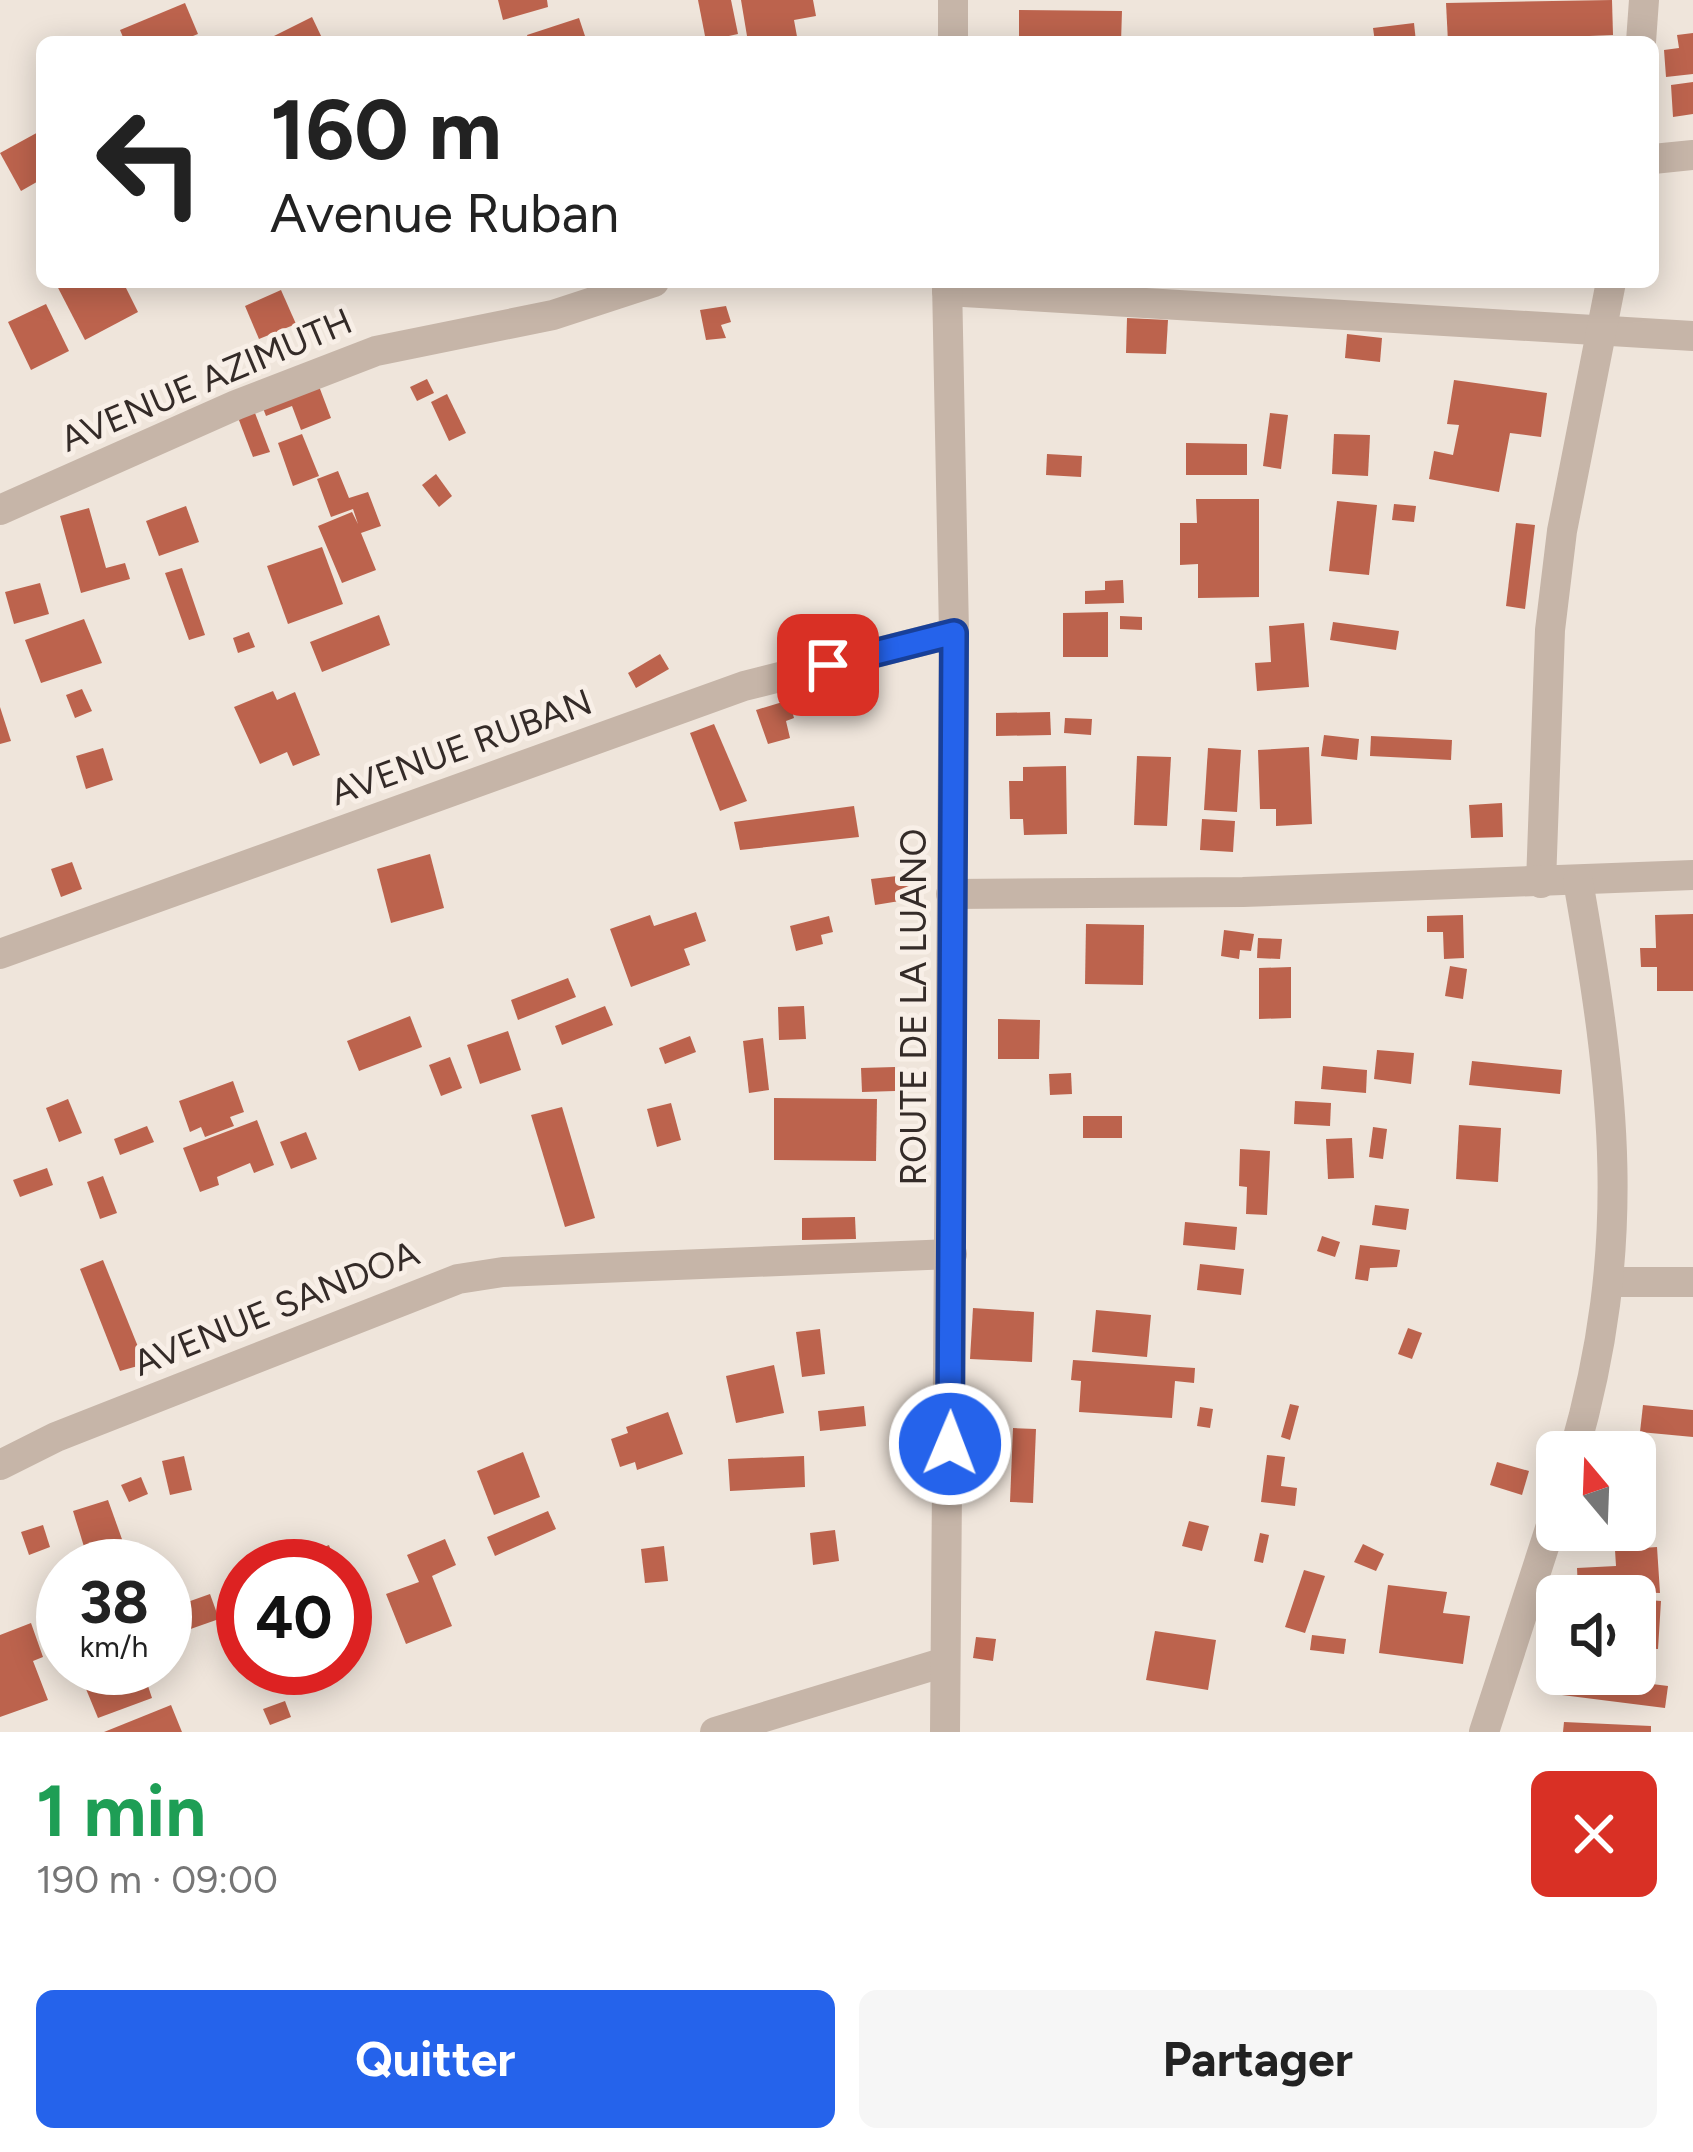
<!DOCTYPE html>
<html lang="fr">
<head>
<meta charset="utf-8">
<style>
  body { margin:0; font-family:Figtree,sans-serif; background:#f6f6f6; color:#222; height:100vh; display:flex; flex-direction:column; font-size:45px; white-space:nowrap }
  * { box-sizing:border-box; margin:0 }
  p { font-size:39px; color:#767676 }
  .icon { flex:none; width:66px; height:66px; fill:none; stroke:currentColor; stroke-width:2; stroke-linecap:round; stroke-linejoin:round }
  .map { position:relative; height:1732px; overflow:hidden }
  .drawer { display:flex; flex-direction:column; background:#fff; flex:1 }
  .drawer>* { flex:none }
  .guide { position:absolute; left:36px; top:36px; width:1623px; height:252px; border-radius:18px; box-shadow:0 6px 30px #0003; background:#fff; color:#222; overflow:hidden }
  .needle { width:78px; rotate:341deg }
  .controls { position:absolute; left:1536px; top:1431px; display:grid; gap:24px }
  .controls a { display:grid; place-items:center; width:120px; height:120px; border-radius:18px; background:#fff; box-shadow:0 6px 30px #0003; font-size:60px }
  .speed { position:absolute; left:36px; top:1539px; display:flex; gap:24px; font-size:60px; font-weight:700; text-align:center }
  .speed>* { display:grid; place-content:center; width:156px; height:156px; border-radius:50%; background:#fff; box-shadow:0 6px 30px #0003; line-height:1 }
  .speed small { font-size:30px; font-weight:400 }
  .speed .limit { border:18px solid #d22; background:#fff; color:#111 }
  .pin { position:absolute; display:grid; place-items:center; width:102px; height:102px; color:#fff; margin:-51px; border-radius:24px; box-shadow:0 6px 18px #0006 }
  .me { position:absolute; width:132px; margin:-66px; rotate:1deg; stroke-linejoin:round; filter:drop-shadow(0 0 9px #0008) }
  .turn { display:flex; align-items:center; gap:42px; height:252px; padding:0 36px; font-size:54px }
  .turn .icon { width:156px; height:156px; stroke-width:2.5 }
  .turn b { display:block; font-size:84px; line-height:102px }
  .round { display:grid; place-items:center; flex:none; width:126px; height:126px; border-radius:18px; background:#f6f6f6 }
  .overview { display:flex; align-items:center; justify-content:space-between; height:204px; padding:0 36px }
  h1 { font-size:72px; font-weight:700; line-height:90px; color:#1e9e55 }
  .button { display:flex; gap:24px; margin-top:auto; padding:24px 36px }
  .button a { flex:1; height:138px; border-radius:18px; background:#2563eb; color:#fff; font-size:48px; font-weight:700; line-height:138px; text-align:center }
  .button a+a { background:#f6f6f6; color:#222 }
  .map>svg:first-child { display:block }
  .building { fill:#bc634d }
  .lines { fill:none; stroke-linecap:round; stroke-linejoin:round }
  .minor { stroke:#c6b5a8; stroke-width:30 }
  .tertiary { stroke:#c6b5a8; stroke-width:30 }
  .route-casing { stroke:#184099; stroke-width:30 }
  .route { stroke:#2563eb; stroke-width:21 }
  .labels { text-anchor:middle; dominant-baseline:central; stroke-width:10; stroke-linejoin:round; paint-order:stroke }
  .street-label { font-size:36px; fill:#342b28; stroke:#f8efe7 }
</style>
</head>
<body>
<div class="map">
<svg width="1693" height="1732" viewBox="0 0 1693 1732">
  <rect width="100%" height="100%" fill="#efe5db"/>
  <g class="building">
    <path d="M 498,0 L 547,0 L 548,7 L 503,20 Z"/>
    <path d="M 698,0 L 731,0 L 738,34 L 706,41 Z"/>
    <path d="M 741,0 L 813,0 L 816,16 L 794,20 L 798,42 L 748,42 Z"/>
    <path d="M 1612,0 L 1613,35 L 1448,42 L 1446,3 Z"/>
    <path d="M 185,3 L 198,34 L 178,42 L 125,42 L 120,30 Z"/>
    <path d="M 1019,10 L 1122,11 L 1121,42 L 1019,42 Z"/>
    <path d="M 312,17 L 323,40 L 269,42 L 268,39 Z"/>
    <path d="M 579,18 L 587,42 L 529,42 L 527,35 Z"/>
    <path d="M 1414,23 L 1416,42 L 1375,42 L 1373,28 Z"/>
    <path d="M 1693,33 L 1693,74 L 1666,77 L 1664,50 L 1679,48 L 1677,35 Z"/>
    <path d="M 1693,82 L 1693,114 L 1673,117 L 1671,85 Z"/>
    <path d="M 42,130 L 42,179 L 21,191 L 0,153 Z"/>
    <path d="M 55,282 L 123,282 L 138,312 L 85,340 Z"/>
    <path d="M 281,290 L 296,324 L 259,339 L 245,306 Z"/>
    <path d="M 46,304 L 69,351 L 31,370 L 8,322 Z"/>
    <path d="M 726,306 L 731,322 L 721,325 L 726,338 L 706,340 L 700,310 Z"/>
    <path d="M 1127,318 L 1168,320 L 1166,354 L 1126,353 Z"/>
    <path d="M 1347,334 L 1382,338 L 1380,362 L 1345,358 Z"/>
    <path d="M 427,379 L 434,393 L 417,401 L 410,387 Z"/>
    <path d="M 1454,380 L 1547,393 L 1541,437 L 1510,433 L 1499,492 L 1429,479 L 1434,451 L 1453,455 L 1459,425 L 1447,424 Z"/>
    <path d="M 317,381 L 331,418 L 301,430 L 292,406 L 266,416 L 261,403 Z"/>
    <path d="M 447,394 L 466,433 L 449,441 L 431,402 Z"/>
    <path d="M 253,408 L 270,452 L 253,457 L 237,415 Z"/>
    <path d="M 1270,413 L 1288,415 L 1281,469 L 1263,466 Z"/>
    <path d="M 302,434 L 319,476 L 293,486 L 278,443 Z"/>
    <path d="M 1334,434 L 1370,435 L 1368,476 L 1332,474 Z"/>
    <path d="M 1186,443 L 1247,444 L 1247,475 L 1186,475 Z"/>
    <path d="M 1047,454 L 1082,456 L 1081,477 L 1046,475 Z"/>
    <path d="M 338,471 L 349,498 L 368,492 L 381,526 L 361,533 L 376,570 L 342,583 L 318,526 L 352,512 L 358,524 L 353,509 L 331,517 L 317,479 Z"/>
    <path d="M 436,474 L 452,496 L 439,507 L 422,485 Z"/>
    <path d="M 1196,499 L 1259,499 L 1259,597 L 1198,598 L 1198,564 L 1180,565 L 1180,523 L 1197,523 Z"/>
    <path d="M 1337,501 L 1377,505 L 1369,575 L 1329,571 Z"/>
    <path d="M 1394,504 L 1416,506 L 1414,522 L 1392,520 Z"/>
    <path d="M 186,506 L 199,542 L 159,556 L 146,521 Z"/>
    <path d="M 89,508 L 106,568 L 125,563 L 130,579 L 81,593 L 60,516 Z"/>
    <path d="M 1516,523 L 1535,525 L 1525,609 L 1506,606 Z"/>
    <path d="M 322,547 L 343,604 L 288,624 L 267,566 Z"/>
    <path d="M 182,568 L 205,635 L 189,640 L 165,573 Z"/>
    <path d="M 1123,580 L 1124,603 L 1085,604 L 1085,591 L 1105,590 L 1105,581 Z"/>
    <path d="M 40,583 L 49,614 L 14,624 L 5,592 Z"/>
    <path d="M 1108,612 L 1108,657 L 1063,657 L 1063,613 Z"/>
    <path d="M 379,615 L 390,645 L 322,672 L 310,642 Z"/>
    <path d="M 1120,616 L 1142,617 L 1142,630 L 1120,629 Z"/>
    <path d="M 84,619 L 102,663 L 41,683 L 25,640 Z"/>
    <path d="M 1333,622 L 1399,631 L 1396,650 L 1330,640 Z"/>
    <path d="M 1304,623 L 1309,687 L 1257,691 L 1255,663 L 1271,662 L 1269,626 Z"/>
    <path d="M 249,632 L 255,647 L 238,653 L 233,638 Z"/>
    <path d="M 660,654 L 669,669 L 636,688 L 628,673 Z"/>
    <path d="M 82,689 L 92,711 L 75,718 L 66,695 Z"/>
    <path d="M 273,691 L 277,700 L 295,692 L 320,755 L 293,766 L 287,752 L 260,764 L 234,707 Z"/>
    <path d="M 789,700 L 794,718 L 786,721 L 790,738 L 768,744 L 756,710 Z"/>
    <path d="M 0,707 L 11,741 L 0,744 Z"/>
    <path d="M 1050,712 L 1051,735 L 996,736 L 996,713 Z"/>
    <path d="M 1065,718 L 1092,719 L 1091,735 L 1064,733 Z"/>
    <path d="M 714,724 L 747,801 L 720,811 L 690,733 Z"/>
    <path d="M 1324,735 L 1359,739 L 1357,760 L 1321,756 Z"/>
    <path d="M 1371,736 L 1452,740 L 1451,760 L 1370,756 Z"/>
    <path d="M 1309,747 L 1312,824 L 1276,826 L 1276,809 L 1260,809 L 1258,750 Z"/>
    <path d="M 103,748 L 113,780 L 86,789 L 76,756 Z"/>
    <path d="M 1208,748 L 1241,750 L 1237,812 L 1204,810 Z"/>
    <path d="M 1137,756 L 1171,757 L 1167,826 L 1134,825 Z"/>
    <path d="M 1066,766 L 1067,834 L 1024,835 L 1023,819 L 1010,819 L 1009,781 L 1023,781 L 1023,767 Z"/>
    <path d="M 1502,803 L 1503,837 L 1471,838 L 1469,805 Z"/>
    <path d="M 854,806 L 859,837 L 740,850 L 734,822 Z"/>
    <path d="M 1202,819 L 1235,821 L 1233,852 L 1200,850 Z"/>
    <path d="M 430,854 L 444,908 L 391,923 L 377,869 Z"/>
    <path d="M 72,862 L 82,889 L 61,897 L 51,869 Z"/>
    <path d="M 906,875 L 912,899 L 875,905 L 871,879 Z"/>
    <path d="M 696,912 L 706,941 L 684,949 L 690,965 L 631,987 L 610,929 L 650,915 L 654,926 Z"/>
    <path d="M 1693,914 L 1693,991 L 1657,991 L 1657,967 L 1641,967 L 1640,948 L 1656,948 L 1655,915 Z"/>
    <path d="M 1463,915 L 1464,958 L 1444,959 L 1443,932 L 1427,932 L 1427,916 Z"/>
    <path d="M 829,916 L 833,932 L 821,935 L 823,944 L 796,951 L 790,926 Z"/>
    <path d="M 1086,924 L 1144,925 L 1143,985 L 1085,984 Z"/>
    <path d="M 1224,930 L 1254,934 L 1251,951 L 1240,950 L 1239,959 L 1221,956 Z"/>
    <path d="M 1258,938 L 1282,939 L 1280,959 L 1257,958 Z"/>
    <path d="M 1450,966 L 1467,969 L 1463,999 L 1445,996 Z"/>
    <path d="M 1291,967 L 1291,1018 L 1259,1019 L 1259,968 Z"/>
    <path d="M 568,978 L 576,997 L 518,1020 L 511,1000 Z"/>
    <path d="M 605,1006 L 613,1025 L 562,1045 L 555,1026 Z"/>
    <path d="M 804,1006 L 806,1039 L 779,1040 L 778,1007 Z"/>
    <path d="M 410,1016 L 422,1047 L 359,1071 L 347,1041 Z"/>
    <path d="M 998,1019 L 1040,1020 L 1039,1059 L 998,1059 Z"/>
    <path d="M 508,1031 L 521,1070 L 480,1084 L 467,1045 Z"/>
    <path d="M 690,1036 L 696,1052 L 665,1064 L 659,1048 Z"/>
    <path d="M 763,1038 L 769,1090 L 749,1093 L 743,1041 Z"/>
    <path d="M 1377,1050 L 1414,1053 L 1411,1084 L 1374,1079 Z"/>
    <path d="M 450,1057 L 462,1088 L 441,1096 L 429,1065 Z"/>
    <path d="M 1472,1061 L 1562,1070 L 1560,1094 L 1469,1085 Z"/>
    <path d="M 1323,1066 L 1367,1070 L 1366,1093 L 1321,1089 Z"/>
    <path d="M 895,1067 L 895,1091 L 862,1092 L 861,1068 Z"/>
    <path d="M 1071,1073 L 1072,1094 L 1050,1095 L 1049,1074 Z"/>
    <path d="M 233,1081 L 244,1112 L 230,1117 L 234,1126 L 205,1137 L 201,1127 L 190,1132 L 179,1101 Z"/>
    <path d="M 774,1098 L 877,1099 L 876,1161 L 774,1160 Z"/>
    <path d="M 68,1099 L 82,1133 L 59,1142 L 46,1108 Z"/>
    <path d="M 1295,1101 L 1331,1103 L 1330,1126 L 1294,1124 Z"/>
    <path d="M 671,1103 L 681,1140 L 657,1147 L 647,1109 Z"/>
    <path d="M 562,1107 L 595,1218 L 565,1227 L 531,1115 Z"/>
    <rect x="1083" y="1116" width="39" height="22"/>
    <path d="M 257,1120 L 274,1165 L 254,1173 L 250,1163 L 217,1177 L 219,1185 L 200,1192 L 183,1148 Z"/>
    <path d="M 1459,1125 L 1501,1128 L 1498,1182 L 1456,1179 Z"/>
    <path d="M 147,1126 L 154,1142 L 120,1155 L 114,1139 Z"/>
    <path d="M 1373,1127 L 1387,1129 L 1383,1159 L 1369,1157 Z"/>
    <path d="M 306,1132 L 317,1159 L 291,1169 L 280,1142 Z"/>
    <path d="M 1352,1138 L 1354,1178 L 1328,1179 L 1326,1139 Z"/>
    <path d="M 1240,1149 L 1270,1151 L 1267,1215 L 1246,1214 L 1247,1187 L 1239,1186 Z"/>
    <path d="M 47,1168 L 53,1185 L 20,1197 L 13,1180 Z"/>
    <path d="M 103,1176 L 117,1213 L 100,1219 L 87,1182 Z"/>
    <path d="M 1375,1205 L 1409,1209 L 1406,1230 L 1372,1225 Z"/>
    <path d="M 855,1217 L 856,1239 L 802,1240 L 802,1218 Z"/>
    <path d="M 1185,1222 L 1237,1227 L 1235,1250 L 1183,1245 Z"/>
    <path d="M 1322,1236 L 1340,1242 L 1335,1257 L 1317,1251 Z"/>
    <path d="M 1360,1245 L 1400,1250 L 1397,1267 L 1370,1268 L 1368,1281 L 1355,1279 Z"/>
    <path d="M 103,1260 L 145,1364 L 120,1371 L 80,1269 Z"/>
    <path d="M 1200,1264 L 1244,1269 L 1241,1295 L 1197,1290 Z"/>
    <path d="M 973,1308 L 1034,1312 L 1032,1362 L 970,1359 Z"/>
    <path d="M 1096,1310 L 1151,1315 L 1147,1357 L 1092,1352 Z"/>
    <path d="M 1408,1328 L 1422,1333 L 1412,1359 L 1398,1354 Z"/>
    <path d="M 820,1329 L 825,1374 L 802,1377 L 796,1332 Z"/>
    <path d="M 1073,1360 L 1195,1368 L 1194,1383 L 1175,1381 L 1172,1418 L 1079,1412 L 1081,1381 L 1071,1380 Z"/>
    <path d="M 774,1365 L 784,1413 L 736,1423 L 726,1376 Z"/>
    <path d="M 1290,1404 L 1299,1406 L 1290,1440 L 1281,1437 Z"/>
    <path d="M 1643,1405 L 1693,1410 L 1693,1437 L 1640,1432 Z"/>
    <path d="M 864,1406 L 866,1426 L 820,1431 L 818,1411 Z"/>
    <path d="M 1200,1407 L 1213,1409 L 1210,1428 L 1197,1426 Z"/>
    <path d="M 668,1412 L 683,1454 L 637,1470 L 635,1462 L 620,1467 L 611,1439 L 628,1433 L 626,1427 Z"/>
    <path d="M 1013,1428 L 1036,1429 L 1033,1503 L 1010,1502 Z"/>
    <path d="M 523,1452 L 540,1497 L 494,1515 L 477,1471 Z"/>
    <path d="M 1267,1455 L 1285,1457 L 1281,1486 L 1297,1488 L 1295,1506 L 1261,1502 Z"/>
    <path d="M 184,1456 L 192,1490 L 170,1495 L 162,1461 Z"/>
    <path d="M 804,1456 L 805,1487 L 730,1491 L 728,1459 Z"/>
    <path d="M 1497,1462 L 1529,1471 L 1522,1495 L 1490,1485 Z"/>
    <path d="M 141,1477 L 148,1494 L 129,1502 L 121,1485 Z"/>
    <path d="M 108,1500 L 128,1556 L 90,1566 L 73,1511 Z"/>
    <path d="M 548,1511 L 556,1529 L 495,1556 L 487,1537 Z"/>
    <path d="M 1189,1521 L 1209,1526 L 1202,1551 L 1182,1546 Z"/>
    <path d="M 43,1525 L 50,1547 L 29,1555 L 21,1532 Z"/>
    <path d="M 835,1530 L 839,1561 L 813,1565 L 810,1533 Z"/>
    <path d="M 1260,1533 L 1269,1535 L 1263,1563 L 1254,1561 Z"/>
    <path d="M 445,1539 L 456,1565 L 432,1576 L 452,1626 L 406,1644 L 386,1594 L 419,1582 L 407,1555 Z"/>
    <path d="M 1363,1544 L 1384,1554 L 1376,1571 L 1354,1562 Z"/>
    <path d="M 329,1545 L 336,1566 L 275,1566 Z"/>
    <path d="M 664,1546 L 668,1581 L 645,1583 L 641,1549 Z"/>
    <path d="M 1657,1547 L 1660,1593 L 1578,1590 L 1577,1568 L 1616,1566 L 1615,1550 Z"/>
    <path d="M 1304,1570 L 1325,1576 L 1305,1633 L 1285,1627 Z"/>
    <path d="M 1388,1585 L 1447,1592 L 1443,1613 L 1470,1616 L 1463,1664 L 1379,1653 Z"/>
    <path d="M 1542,1592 L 1557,1593 L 1557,1642 L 1538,1640 Z"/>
    <path d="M 210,1594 L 219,1619 L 165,1638 L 165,1610 Z"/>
    <path d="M 1635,1599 L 1661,1601 L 1658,1649 L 1635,1648 Z"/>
    <path d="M 31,1623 L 43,1657 L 33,1661 L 48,1700 L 0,1717 L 0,1635 Z"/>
    <path d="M 1155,1631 L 1216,1640 L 1208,1690 L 1146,1680 Z"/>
    <path d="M 1312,1635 L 1346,1639 L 1344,1654 L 1310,1650 Z"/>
    <path d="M 976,1637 L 996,1639 L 993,1661 L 973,1658 Z"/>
    <path d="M 142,1668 L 152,1698 L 98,1718 L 86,1689 Z"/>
    <path d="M 1549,1671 L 1668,1686 L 1665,1708 L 1546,1693 Z"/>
    <path d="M 285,1701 L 291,1717 L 270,1725 L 263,1709 Z"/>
    <path d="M 171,1705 L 182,1732 L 104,1732 Z"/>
    <path d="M 1564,1722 L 1651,1726 L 1651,1732 L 1563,1732 Z"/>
  </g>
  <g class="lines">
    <g class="minor">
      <path d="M 1641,42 L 1644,0"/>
      <path d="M 1653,159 L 1693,155"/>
      <path d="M 947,291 L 1693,336"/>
      <path d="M 0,510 L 236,405 L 376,351 L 553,315 L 654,282"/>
      <path d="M 1541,883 L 1550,630 L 1562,531 L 1611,282"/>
      <path d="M 951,894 L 1243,892 L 1693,875"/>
      <path d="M 0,954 L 744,686 L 954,633"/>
      <path d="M 1611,1282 L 1693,1282"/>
      <path d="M 1574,1452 C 1634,1243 1615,1091 1578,881"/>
      <path d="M 0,1465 L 56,1437 L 458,1279 L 503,1272 L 952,1254"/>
      <path d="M 715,1732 L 945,1662"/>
      <path d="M 1484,1732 L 1557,1507"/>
    </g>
    <g class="tertiary">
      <path d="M 953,42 L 953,0"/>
      <path d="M 945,1732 L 954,633 L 947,282"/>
    </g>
  </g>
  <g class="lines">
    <g class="route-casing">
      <path id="route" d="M 828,665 L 954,633 L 950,1444"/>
    </g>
    <use href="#route" class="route"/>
  </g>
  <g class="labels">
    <g class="street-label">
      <text transform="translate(206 380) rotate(-23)">AVENUE AZIMUTH</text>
      <text transform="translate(461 747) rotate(-20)">AVENUE RUBAN</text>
      <text transform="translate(913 1007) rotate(-90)">ROUTE DE LA LUANO</text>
      <text transform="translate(276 1308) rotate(-22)">AVENUE SANDOA</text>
    </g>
  </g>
</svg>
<div class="controls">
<a><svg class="needle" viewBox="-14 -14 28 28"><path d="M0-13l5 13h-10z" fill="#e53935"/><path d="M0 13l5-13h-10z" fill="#767676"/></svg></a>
<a><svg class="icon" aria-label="sound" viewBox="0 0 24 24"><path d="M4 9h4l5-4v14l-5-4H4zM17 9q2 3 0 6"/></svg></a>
</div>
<div class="speed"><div>38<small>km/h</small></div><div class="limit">40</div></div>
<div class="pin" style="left:828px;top:665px;background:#d93025"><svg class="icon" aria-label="arrive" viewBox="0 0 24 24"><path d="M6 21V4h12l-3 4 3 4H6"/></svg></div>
<svg class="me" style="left:950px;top:1444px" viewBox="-20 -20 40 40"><circle r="17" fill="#2563eb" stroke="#fff" stroke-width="3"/><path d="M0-11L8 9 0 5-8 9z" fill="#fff"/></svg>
<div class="guide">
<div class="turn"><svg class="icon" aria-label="left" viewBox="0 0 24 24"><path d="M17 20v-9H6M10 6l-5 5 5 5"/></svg><div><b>160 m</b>Avenue Ruban</div></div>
</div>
</div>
<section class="drawer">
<div class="overview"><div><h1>1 min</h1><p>190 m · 09:00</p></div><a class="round" style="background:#d93025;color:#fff"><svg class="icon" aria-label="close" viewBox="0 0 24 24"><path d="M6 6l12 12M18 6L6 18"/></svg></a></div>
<div class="button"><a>Quitter</a><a>Partager</a></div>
</section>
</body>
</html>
